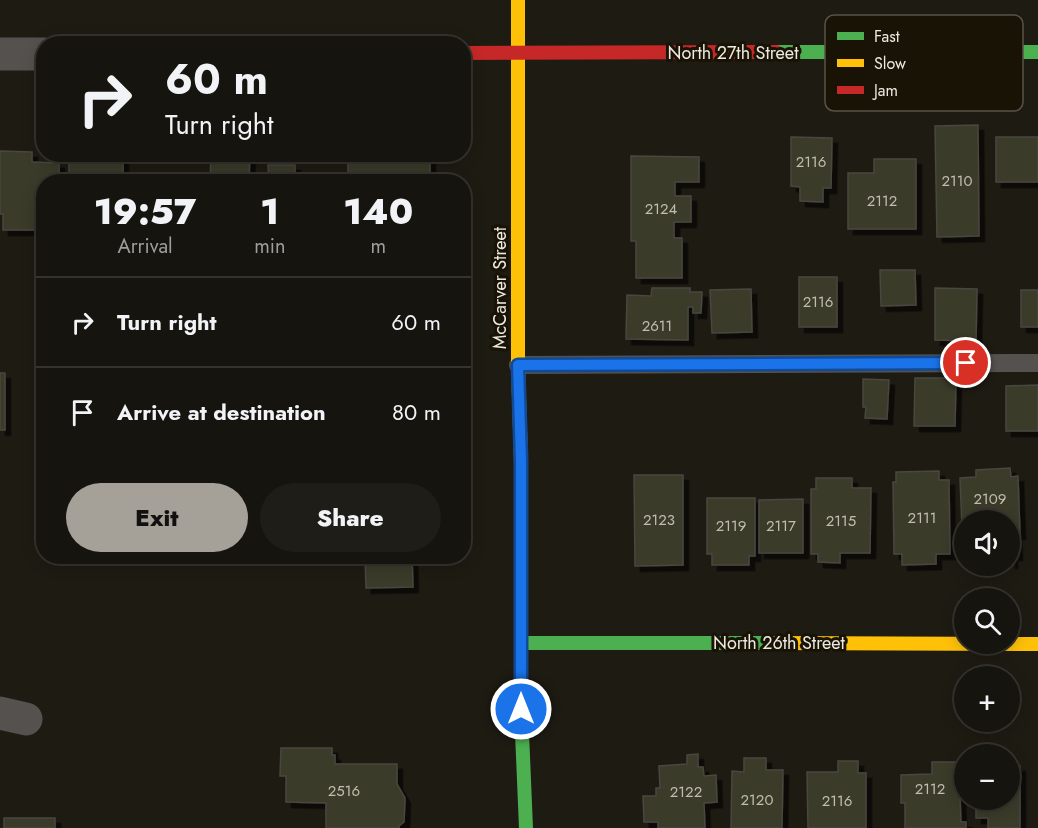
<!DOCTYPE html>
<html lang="en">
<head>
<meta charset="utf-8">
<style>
  body { margin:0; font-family:Jost,sans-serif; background:#1f1d17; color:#f1f3f6; height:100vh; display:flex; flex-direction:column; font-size:22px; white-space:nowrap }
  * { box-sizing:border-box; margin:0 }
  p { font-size:20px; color:#9e9e9e }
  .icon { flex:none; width:33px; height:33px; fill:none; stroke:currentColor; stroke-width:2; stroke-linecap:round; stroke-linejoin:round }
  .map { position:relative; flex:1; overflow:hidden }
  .details { position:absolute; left:36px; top:174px; width:435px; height:390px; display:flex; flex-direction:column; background:#16140e; border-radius:24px; box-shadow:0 3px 15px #0003,0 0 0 2px #35332e }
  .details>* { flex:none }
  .top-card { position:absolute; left:36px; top:36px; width:435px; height:126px; border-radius:24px; box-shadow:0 3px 15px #0003,0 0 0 2px #35332e; background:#16140e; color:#f1f3f6; overflow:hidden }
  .controls { position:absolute; left:954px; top:510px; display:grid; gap:12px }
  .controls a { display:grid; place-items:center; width:66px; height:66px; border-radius:50%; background:#16140e; box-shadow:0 3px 15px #0003,0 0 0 2px #35332e; font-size:30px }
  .pin { position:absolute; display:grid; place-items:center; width:51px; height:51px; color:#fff; margin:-26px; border:3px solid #fff; border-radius:50%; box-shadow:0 2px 6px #0007 }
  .me { position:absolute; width:66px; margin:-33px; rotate:0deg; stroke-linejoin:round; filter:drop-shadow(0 0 4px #0008) }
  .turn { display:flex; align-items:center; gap:21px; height:126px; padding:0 30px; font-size:27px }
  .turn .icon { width:78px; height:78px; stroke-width:2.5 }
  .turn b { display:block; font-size:42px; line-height:51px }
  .eta { display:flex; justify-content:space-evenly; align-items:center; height:102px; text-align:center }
  .eta b { font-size:36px; font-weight:800; line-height:42px }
  .action { display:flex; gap:12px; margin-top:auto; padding:12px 30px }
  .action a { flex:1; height:69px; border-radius:36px; background:#a5a198; color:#111; font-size:24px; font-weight:800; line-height:69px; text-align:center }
  .action a+a { background:#1f1d17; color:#f1f3f6 }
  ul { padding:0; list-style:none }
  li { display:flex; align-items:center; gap:18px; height:90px; padding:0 30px; border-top:2px solid #35332e }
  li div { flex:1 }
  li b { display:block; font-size:22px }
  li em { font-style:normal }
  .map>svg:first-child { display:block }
  .building { fill:#3a3a2a; stroke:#484740; stroke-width:1.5; filter:url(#shadow) }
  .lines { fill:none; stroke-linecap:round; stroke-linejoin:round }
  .lane { stroke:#54514e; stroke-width:18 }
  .street { stroke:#54514e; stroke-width:33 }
  .fast { stroke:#4caf50; stroke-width:14 }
  .slow { stroke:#ffc107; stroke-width:14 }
  .jam { stroke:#c62828; stroke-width:14 }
  .route-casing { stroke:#114b97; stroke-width:15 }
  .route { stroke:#1a73e8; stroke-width:10 }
  .labels { text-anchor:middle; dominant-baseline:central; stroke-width:6; stroke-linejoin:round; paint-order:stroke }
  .number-label { font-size:15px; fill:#c0bdb2 }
  .street-label { font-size:18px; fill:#ede9e0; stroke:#191306 }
  .key { fill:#191306; stroke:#595347; stroke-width:1.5 }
  .key-label { font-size:16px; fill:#ede9e0 }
</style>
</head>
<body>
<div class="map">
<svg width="1038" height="828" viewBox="0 0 1038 828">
  <defs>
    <filter id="shadow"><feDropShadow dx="5.5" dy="5.5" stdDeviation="0" flood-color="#0009"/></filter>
  </defs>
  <rect width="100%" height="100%" fill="#1e1b13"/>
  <g class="building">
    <path d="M 978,125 L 979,236 L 937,237 L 935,126 Z"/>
    <path d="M 791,137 L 832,138 L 831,188 L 823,188 L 823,202 L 800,201 L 800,187 L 791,186 Z"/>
    <rect x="996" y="137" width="42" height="45"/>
    <path d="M 0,151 L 32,152 L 32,162 L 59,163 L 59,182 L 44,182 L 44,212 L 38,212 L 38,230 L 3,230 L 3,214 L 0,214 Z"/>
    <path d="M 69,154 L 123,154 L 123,180 L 69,182 Z"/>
    <path d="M 211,154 L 250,154 L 249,180 L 254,180 L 254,182 L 210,182 Z"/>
    <rect x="348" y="154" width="82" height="28"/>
    <path d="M 631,156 L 699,157 L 699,182 L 675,182 L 675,196 L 691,196 L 691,222 L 674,222 L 674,238 L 682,238 L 682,278 L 636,278 L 636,241 L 631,241 Z"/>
    <path d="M 874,159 L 916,159 L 916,229 L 848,229 L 848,173 L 874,173 Z"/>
    <path d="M 268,165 L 295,165 L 295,182 L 269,182 Z"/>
    <path d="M 880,270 L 915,270 L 916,305 L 881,306 Z"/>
    <rect x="799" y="277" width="38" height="50"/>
    <path d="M 652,288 L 690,288 L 690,292 L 702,292 L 701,313 L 693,313 L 693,307 L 688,307 L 688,340 L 626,339 L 627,295 L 651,296 Z"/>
    <path d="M 935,288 L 977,289 L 976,341 L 935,340 Z"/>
    <path d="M 751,289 L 752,332 L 712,333 L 710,290 Z"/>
    <rect x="1021" y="290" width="17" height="37"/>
    <rect x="0" y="373" width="5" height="57"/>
    <path d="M 915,378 L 956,378 L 955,426 L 914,426 Z"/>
    <path d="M 863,379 L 889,380 L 887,419 L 865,418 L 866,407 L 863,407 Z"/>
    <path d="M 1038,385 L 1038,431 L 1006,431 L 1006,386 Z"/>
    <path d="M 1010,468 L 1011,477 L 1018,476 L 1020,534 L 1016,534 L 1017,555 L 1012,555 L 1012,563 L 1010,563 L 1010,520 L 964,520 L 964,552 L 963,552 L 960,478 L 976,477 L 976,470 Z"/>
    <path d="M 939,471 L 939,480 L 949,480 L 950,554 L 936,554 L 936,564 L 902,565 L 902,554 L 894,554 L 893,482 L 896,482 L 896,472 Z"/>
    <path d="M 634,475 L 683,475 L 683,565 L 635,566 Z"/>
    <path d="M 816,478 L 852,478 L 852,488 L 871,488 L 870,553 L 840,553 L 840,563 L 818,562 L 818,554 L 811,554 L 811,489 L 816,489 Z"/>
    <path d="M 707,498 L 755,498 L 755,556 L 749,556 L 749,565 L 712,565 L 712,554 L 707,554 Z"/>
    <path d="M 803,499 L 803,553 L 759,553 L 759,500 Z"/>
    <path d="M 365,556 L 412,556 L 413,587 L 366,588 Z"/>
    <path d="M 281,748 L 332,748 L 332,755 L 335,755 L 335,764 L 397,764 L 397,784 L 405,798 L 404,822 L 399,826 L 399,828 L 326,828 L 326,803 L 286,802 L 286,776 L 280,776 Z"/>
    <path d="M 698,754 L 698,767 L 703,767 L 704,776 L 716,775 L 717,802 L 704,803 L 705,828 L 658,828 L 658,822 L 644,822 L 643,796 L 656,796 L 656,788 L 660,788 L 659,766 L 687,764 L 687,755 Z"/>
    <path d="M 744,758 L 766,758 L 766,770 L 783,770 L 782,828 L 731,828 L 732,771 L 744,772 Z"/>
    <path d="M 838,761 L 858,761 L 858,773 L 866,773 L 866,828 L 808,828 L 807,772 L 838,772 Z"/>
    <path d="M 932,762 L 956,762 L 957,771 L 959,771 L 961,822 L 966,822 L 966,828 L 905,828 L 905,803 L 901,803 L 901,775 L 932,774 Z"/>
    <path d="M 1020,766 L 1020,828 L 988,828 L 988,818 L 976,818 L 976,800 L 1010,800 L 1010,767 Z"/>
    <rect x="4" y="818" width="51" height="10"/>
  </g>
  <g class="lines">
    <path class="lane" d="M 518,365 L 1038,363"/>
    <g class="street">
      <path d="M 0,54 L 44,54"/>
      <path d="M 0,713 L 26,719"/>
    </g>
    <g class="fast">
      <path d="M 776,52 L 1038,52"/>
      <path d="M 521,521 L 521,709 L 526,828"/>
      <path d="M 521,643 L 774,643"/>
    </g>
    <g class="slow">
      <path d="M 518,0 L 518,365 L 521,461 L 521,521"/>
      <path d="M 774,643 L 1038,644"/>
    </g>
    <path class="jam" d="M 464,53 L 776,52"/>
  </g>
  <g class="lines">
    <g class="route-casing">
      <path id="route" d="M 521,709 L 521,461 L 518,365 L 966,363"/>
    </g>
    <use href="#route" class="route"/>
  </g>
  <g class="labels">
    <g class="number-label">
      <text x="811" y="162">2116</text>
      <text x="957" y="181">2110</text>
      <text x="882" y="201">2112</text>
      <text x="661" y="209">2124</text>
      <text x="818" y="302">2116</text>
      <text x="657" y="326">2611</text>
      <text x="990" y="499">2109</text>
      <text x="922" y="518">2111</text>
      <text x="659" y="520">2123</text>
      <text x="841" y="521">2115</text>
      <text x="731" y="526">2119</text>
      <text x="781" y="526">2117</text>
      <text x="930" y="789">2112</text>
      <text x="344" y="791">2516</text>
      <text x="686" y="792">2122</text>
      <text x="757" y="800">2120</text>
      <text x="837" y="801">2116</text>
    </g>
    <g class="street-label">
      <text x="733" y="53">North 27th Street</text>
      <text transform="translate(500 288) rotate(-90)">McCarver Street</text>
      <text x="779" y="643">North 26th Street</text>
    </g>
  </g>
  <rect x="825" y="15" width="198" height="96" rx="9" class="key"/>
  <rect x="837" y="32" width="27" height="8" fill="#4caf50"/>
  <rect x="837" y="59" width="27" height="8" fill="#ffc107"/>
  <rect x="837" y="86" width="27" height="8" fill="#c62828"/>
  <g class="key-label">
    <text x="874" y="42">Fast</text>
    <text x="874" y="69">Slow</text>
    <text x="874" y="96">Jam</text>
  </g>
</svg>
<div class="controls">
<a><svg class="icon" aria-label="sound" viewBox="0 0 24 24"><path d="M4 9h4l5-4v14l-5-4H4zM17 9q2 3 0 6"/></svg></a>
<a><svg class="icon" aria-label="search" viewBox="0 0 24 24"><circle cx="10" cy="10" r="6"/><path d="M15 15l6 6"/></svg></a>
<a>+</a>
<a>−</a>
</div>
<div class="pin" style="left:966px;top:363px;background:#d93025"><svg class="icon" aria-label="arrive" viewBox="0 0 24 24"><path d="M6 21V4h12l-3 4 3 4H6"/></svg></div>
<svg class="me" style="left:521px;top:709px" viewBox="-20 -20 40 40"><circle r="17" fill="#1a73e8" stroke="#fff" stroke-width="3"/><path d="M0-11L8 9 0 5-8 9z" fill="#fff"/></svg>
<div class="top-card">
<div class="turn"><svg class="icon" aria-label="right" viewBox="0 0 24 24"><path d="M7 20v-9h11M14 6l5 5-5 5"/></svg><div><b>60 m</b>Turn right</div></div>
</div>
<section class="details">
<div class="eta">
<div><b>19:57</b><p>Arrival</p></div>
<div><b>1</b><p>min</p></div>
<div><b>140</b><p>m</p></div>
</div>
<ul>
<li><svg class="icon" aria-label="right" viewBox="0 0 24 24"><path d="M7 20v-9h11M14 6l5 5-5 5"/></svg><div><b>Turn right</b></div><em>60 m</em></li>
<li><svg class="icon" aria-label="arrive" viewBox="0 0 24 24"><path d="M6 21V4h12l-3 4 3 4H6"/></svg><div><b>Arrive at destination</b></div><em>80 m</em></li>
</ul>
<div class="action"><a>Exit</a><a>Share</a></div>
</section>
</div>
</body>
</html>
